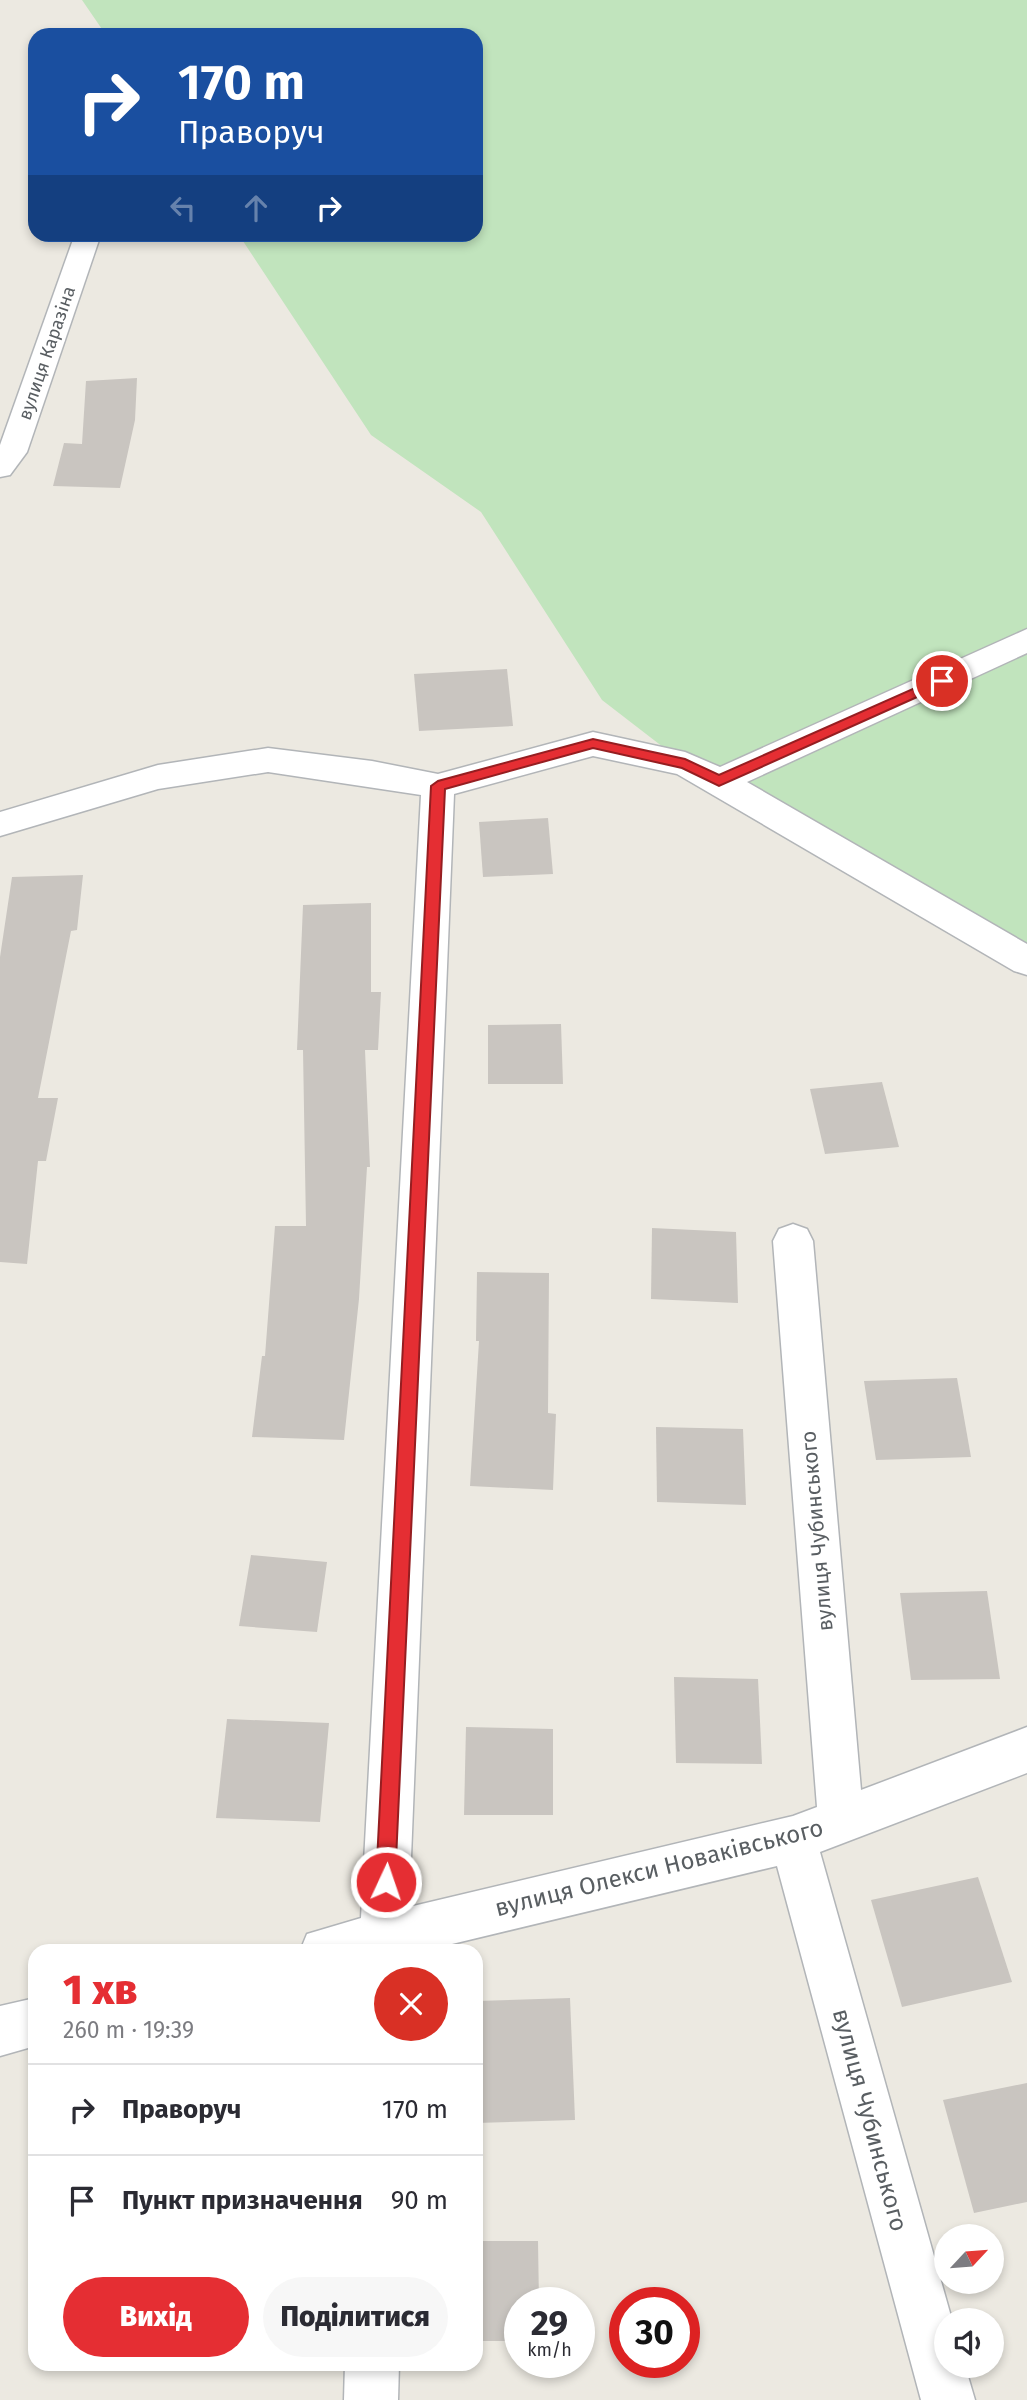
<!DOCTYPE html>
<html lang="uk">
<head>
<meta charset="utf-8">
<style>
  body { margin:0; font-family:"Fira Sans",sans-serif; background:#f7f7f7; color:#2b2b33; height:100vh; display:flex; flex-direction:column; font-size:26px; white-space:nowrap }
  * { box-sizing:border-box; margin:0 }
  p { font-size:23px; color:#7c7c81 }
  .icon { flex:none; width:38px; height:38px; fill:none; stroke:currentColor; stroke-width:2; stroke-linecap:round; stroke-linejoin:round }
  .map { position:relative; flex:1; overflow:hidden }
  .sheet { position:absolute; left:28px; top:1944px; width:455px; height:427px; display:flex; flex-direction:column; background:#fff; border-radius:21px; box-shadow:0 4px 10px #0003 }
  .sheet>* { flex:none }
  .banner { position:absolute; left:28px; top:28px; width:455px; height:214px; border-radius:21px; box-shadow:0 4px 10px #0003; background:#1a4fa0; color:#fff; overflow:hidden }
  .needle { width:46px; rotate:64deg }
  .controls { position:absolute; left:934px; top:2224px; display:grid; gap:14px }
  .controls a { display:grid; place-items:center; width:70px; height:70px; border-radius:50%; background:#fff; box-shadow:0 4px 10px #0003; font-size:35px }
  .speed { position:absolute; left:504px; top:2287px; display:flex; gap:14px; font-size:35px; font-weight:700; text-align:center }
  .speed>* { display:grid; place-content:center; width:91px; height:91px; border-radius:50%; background:#fff; box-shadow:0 4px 10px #0003; line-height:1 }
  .speed small { font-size:18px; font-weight:400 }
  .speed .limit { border:10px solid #d22; background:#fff; color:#111 }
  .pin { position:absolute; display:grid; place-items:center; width:60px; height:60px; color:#fff; margin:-30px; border:4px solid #fff; border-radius:50%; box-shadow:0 2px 7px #0007 }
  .me { position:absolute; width:77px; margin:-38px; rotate:3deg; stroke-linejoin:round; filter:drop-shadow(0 0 5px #0008) }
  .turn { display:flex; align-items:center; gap:24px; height:147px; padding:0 35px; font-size:32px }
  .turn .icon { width:91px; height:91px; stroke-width:2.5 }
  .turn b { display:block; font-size:49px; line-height:60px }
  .lanes { display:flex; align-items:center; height:66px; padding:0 35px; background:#0003; justify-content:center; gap:35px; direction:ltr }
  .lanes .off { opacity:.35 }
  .round { display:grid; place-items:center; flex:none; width:74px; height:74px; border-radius:37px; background:#f7f7f7 }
  .summary { display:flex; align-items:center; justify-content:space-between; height:119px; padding:0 35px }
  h1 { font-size:42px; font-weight:800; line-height:52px; color:#e52e33 }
  .cta { display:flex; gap:14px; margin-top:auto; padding:14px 35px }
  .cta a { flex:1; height:80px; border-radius:42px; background:#e52e33; color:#fff; font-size:28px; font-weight:800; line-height:80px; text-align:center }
  .cta a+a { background:#f7f7f7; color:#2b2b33 }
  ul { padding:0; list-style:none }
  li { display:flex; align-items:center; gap:21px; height:91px; padding:0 35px; border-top:2px solid #e1e1e2 }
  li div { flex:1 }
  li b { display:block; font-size:26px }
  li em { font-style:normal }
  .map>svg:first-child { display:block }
  .green { fill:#c1e4bd }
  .building { fill:#c9c5c0 }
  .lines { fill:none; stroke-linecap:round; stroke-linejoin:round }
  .minor-casing { stroke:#b2b5b8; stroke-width:3 }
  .minor { fill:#fff; fill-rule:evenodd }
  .route { fill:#e52e33; stroke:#951e21; stroke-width:2 }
  .labels { text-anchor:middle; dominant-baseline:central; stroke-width:6; stroke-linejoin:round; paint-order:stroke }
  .far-street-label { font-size:18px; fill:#595e62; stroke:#fff }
  .street-label { font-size:21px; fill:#595e62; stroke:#fff }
  .near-street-label { font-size:24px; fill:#595e62; stroke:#fff }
</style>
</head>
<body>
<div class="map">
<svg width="1027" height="2400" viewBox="0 0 1027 2400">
  <rect width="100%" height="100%" fill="#ece9e1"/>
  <path class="green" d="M 82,0 L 1027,0 L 1027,961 L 685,764 L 602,700 L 481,512 L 371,435 L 239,235 L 476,234 L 476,35 L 106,35 Z"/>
  <g class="building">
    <path d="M 137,378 L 135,420 L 120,488 L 53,486 L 64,443 L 82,444 L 86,381 Z"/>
    <path d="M 507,669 L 513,726 L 419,731 L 414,674 Z"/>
    <path d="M 548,818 L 553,874 L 483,877 L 479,822 Z"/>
    <path d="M 83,875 L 77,930 L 71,931 L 38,1098 L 58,1098 L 46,1161 L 38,1161 L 27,1264 L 0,1262 L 0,957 L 12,877 Z"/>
    <path d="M 371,903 L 371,992 L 381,992 L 378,1050 L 365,1050 L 370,1167 L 367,1167 L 359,1299 L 344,1440 L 252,1437 L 262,1356 L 265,1356 L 275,1226 L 306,1226 L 303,1050 L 297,1050 L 303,905 Z"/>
    <path d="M 561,1024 L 563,1084 L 488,1084 L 488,1025 Z"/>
    <path d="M 882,1082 L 899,1147 L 825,1154 L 810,1089 Z"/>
    <path d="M 652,1228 L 736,1232 L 738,1303 L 651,1299 Z"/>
    <path d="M 477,1272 L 549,1273 L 548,1413 L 556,1414 L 553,1490 L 470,1486 L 479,1341 L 476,1341 Z"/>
    <path d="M 957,1378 L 971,1457 L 876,1460 L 864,1381 Z"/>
    <path d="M 656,1427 L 743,1429 L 746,1505 L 657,1502 Z"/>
    <path d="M 251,1555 L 327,1562 L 317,1632 L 239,1626 Z"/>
    <path d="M 987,1591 L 1000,1679 L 911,1680 L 900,1593 Z"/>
    <path d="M 674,1677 L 758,1679 L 762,1764 L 676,1763 Z"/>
    <path d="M 227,1719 L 329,1723 L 320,1822 L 216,1818 Z"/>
    <path d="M 466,1727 L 553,1729 L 553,1815 L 464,1815 Z"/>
    <path d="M 978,1877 L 1012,1982 L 902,2007 L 871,1900 Z"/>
    <path d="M 570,1998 L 575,2120 L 476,2123 L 476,2001 Z"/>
    <path d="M 1027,2083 L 1027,2202 L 974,2213 L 943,2100 Z"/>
    <path d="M 476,2241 L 538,2241 L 539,2303 L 520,2303 L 520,2341 L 476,2341 Z"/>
  </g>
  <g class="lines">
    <g class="minor-casing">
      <g id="minor">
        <path d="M 75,234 L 101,234 L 27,452 L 10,475 L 0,477 L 0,445 Z"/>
        <path d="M 1027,629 L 1027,653 L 747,782 L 1027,944 L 1027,975 L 1014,971 L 677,774 L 593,756 L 454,794 L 409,1907 L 793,1816 L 817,1807 L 773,1241 L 779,1229 L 793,1224 L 807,1229 L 813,1241 L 861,1790 L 1027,1727 L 1027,1773 L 820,1852 L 952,2320 L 947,2320 L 947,2366 L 965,2366 L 975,2400 L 921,2400 L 777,1866 L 423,1951 L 300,1951 L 307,1934 L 361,1918 L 421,795 L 268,772 L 158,789 L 0,836 L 0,812 L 158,765 L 268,748 L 372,761 L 438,774 L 593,732 L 685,752 L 720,767 Z"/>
        <path d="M 35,1998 L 35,2046 L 0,2056 L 0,2006 Z"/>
        <path d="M 345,2364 L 399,2364 L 398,2400 L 344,2400 Z"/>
      </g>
    </g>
    <use href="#minor" class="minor"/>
  </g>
  <path class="route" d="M 942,676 L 946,678 L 946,684 L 719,786 L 682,768 L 593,748 L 445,789 L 395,1882 L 392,1889 L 386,1892 L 379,1889 L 376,1882 L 431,786 L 438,781 L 593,739 L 685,759 L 719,775 Z"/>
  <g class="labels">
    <g class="far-street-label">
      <text transform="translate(47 353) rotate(-71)">вулиця Каразіна</text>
    </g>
    <g class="street-label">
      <text transform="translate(817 1531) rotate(-95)">вулиця Чубинського</text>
    </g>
    <g class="near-street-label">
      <text transform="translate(659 1868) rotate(-14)">вулиця Олекси Новаківського</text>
      <text transform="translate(870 2120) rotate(75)">вулиця Чубинського</text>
    </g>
  </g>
</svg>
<div class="controls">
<a><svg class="needle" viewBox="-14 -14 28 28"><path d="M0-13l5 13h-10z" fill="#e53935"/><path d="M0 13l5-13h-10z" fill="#7c7c81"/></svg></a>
<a><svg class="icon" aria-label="sound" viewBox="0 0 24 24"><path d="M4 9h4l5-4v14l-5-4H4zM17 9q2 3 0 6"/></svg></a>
</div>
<div class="speed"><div>29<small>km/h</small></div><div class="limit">30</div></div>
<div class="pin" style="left:942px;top:681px;background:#d93025"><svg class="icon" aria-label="arrive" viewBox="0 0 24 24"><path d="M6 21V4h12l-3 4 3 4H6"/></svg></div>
<svg class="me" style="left:386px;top:1882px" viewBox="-20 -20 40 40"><circle r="17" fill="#e52e33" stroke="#fff" stroke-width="3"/><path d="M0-11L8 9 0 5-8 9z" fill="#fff"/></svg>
<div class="banner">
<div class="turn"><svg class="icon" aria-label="right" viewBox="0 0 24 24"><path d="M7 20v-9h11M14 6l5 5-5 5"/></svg><div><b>170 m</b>Праворуч</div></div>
<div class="lanes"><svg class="icon off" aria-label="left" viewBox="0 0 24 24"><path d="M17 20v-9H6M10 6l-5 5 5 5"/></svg><svg class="icon off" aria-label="ahead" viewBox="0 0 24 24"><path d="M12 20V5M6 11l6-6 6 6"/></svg><svg class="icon" aria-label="right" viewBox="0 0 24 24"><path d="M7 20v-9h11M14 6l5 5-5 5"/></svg></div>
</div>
<section class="sheet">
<div class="summary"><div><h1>1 хв</h1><p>260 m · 19:39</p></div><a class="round" style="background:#d93025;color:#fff"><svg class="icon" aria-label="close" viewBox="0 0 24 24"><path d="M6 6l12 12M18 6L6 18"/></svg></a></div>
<ul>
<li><svg class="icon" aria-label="right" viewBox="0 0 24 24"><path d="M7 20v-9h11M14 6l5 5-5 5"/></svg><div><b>Праворуч</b></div><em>170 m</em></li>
<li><svg class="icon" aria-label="arrive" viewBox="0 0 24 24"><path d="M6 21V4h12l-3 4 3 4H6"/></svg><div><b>Пункт призначення</b></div><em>90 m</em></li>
</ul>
<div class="cta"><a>Вихід</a><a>Поділитися</a></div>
</section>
</div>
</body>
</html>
